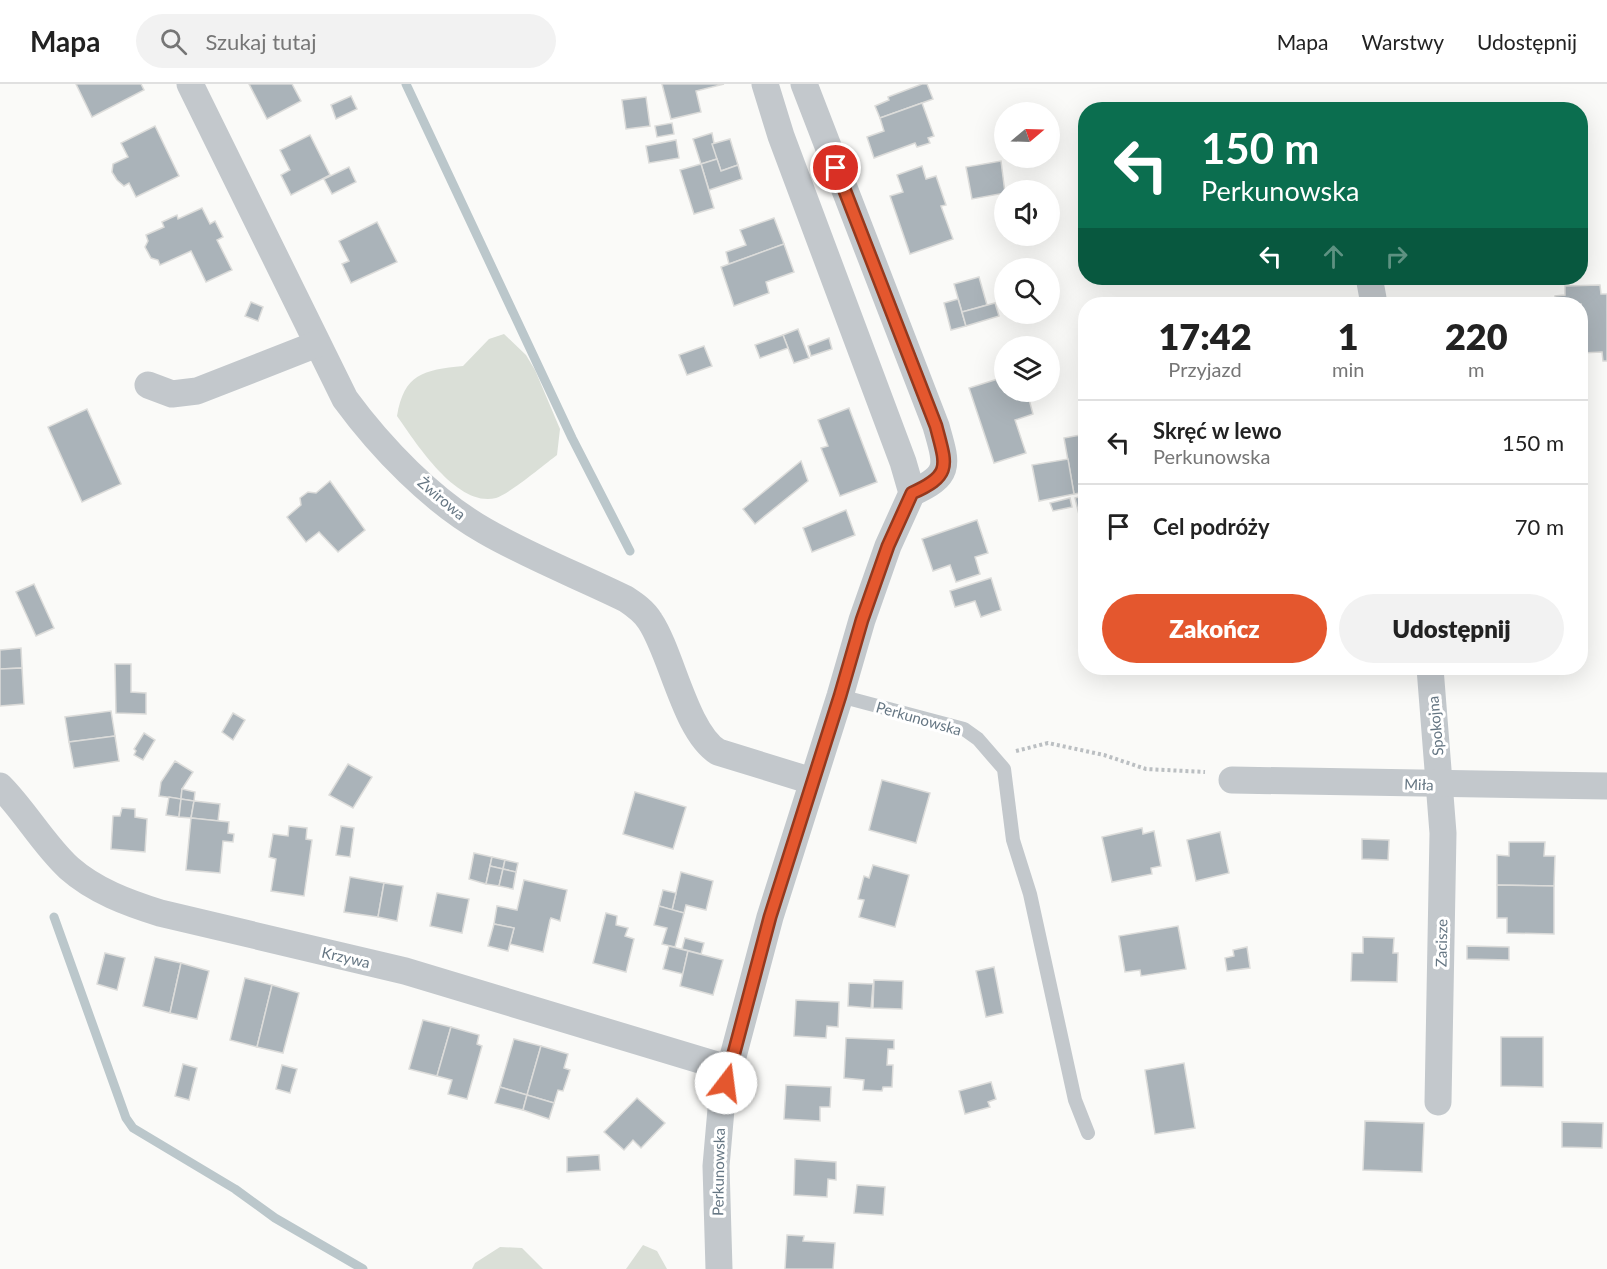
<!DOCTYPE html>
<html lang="pl">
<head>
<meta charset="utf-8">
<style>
  body { margin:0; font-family:Lato,sans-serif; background:#f2f2f2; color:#222; height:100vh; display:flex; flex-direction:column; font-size:22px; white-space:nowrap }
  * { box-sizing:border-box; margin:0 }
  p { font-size:20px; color:#767676 }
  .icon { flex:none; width:33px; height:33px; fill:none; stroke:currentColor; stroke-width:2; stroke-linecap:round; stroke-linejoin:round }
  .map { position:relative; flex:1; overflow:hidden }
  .details { position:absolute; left:1078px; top:213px; width:510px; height:378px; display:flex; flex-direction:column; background:#fff; border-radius:24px; box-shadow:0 6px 24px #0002 }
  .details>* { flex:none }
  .guide { position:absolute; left:1078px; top:18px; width:510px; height:183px; border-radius:24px; box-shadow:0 6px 24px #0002; background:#0b6e4f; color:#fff; overflow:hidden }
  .needle { width:39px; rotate:71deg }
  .controls { position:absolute; left:994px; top:18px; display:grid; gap:12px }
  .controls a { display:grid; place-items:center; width:66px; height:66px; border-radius:50%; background:#fff; box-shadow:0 6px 24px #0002; font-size:30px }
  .pin { position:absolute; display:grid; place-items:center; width:51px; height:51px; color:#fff; margin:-26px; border:3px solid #fff; border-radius:50%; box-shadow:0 2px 6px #0007 }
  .me { position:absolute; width:66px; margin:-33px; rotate:15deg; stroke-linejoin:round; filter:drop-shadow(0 0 4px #0008) }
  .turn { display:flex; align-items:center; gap:21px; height:126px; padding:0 24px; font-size:27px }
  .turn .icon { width:78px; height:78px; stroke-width:2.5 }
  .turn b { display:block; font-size:42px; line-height:51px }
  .lanes { display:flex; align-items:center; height:57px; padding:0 24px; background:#0003; justify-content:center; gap:30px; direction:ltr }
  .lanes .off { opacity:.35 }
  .eta { display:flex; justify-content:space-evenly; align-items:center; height:102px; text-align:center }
  .eta b { font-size:36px; font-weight:800; line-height:42px }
  .action { display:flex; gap:12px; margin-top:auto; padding:12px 24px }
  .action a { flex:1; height:69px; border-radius:36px; background:#e4572e; color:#fff; font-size:24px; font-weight:800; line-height:69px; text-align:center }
  .action a+a { background:#f2f2f2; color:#222 }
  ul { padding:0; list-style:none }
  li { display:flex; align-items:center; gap:18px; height:84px; padding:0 24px; border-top:2px solid #e0e0e0 }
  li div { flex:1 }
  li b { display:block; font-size:22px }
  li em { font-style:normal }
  header { display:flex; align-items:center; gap:36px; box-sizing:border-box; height:84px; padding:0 30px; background:#fff; border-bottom:2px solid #e0e0e0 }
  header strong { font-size:28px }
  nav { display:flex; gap:33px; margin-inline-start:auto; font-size:21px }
  .search { width:420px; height:54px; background:#f2f2f2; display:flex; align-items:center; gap:15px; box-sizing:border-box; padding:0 21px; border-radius:33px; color:#767676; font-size:22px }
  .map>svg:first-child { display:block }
  .green { fill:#dadfd7 }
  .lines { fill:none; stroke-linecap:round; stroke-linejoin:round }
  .stream { stroke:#bbc7cb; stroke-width:9 }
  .building { fill:#aab3b9; stroke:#dcdcda; stroke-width:1.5 }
  .path { stroke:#bbbfc2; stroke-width:4; stroke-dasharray:3 3; stroke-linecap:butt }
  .service { stroke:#c3c8cc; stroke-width:14 }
  .minor { stroke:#c3c8cc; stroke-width:27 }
  .route-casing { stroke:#94391e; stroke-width:15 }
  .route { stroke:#e4572e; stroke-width:10 }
  .labels { text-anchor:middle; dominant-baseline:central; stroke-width:6; stroke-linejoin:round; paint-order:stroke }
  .street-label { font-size:15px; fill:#657683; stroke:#fff }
</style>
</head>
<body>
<header>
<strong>Mapa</strong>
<div class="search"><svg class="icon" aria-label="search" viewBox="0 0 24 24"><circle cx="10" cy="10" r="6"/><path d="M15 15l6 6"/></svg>Szukaj tutaj</div>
<nav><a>Mapa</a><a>Warstwy</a><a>Udostępnij</a></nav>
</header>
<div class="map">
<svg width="1607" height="1185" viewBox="0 0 1607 1185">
  <rect width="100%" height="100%" fill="#fafaf8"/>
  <g class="green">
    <path d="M 504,250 L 526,271 L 535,286 L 560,345 L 557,371 C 545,380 508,411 496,414 C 457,424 416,359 397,332 C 404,290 423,286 463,282 L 489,255 Z"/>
    <path d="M 643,1161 L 657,1167 L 667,1185 L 626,1185 Z"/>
    <path d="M 500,1163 L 522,1164 L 543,1185 L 472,1185 L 475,1179 Z"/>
  </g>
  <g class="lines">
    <g class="stream">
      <path d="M 406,0 L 572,354 L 630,467"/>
      <path d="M 54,833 L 126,1034 L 133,1044 L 235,1105 L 275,1134 L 363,1185"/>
    </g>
  </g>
  <g class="building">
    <path d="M 76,0 L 141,0 L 144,6 L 92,33 Z"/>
    <path d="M 249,0 L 292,0 L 301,17 L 267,35 Z"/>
    <path d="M 662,0 L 724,0 L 696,7 L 701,28 L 671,35 Z"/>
    <path d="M 922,0 L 927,0 L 933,15 L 880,34 L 875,22 L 889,16 L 888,13 Z"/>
    <path d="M 351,12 L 357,25 L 336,35 L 331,21 Z"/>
    <path d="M 646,13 L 650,42 L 626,45 L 622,16 Z"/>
    <path d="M 922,19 L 934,52 L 928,54 L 930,59 L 917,63 L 915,59 L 874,74 L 867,53 L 884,47 L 880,34 Z"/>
    <path d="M 672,39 L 674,50 L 657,53 L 655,42 Z"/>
    <path d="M 155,42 L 179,92 L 136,113 L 129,99 L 124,102 L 117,96 L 112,88 L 113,80 L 128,73 L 121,59 Z"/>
    <path d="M 712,49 L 717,75 L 701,80 L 693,55 Z"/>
    <path d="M 310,51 L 330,91 L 291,111 L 281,91 L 290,86 L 280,66 Z"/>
    <path d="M 730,55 L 738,81 L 721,87 L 712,60 Z"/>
    <path d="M 676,56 L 679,74 L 649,79 L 646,62 Z"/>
    <path d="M 717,75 L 721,87 L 738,81 L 742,95 L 709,106 L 701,80 Z"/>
    <path d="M 1001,77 L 1005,109 L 972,115 L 966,83 Z"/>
    <path d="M 701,80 L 714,124 L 694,130 L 680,86 Z"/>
    <path d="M 922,82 L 926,95 L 936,92 L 946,121 L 941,122 L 953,155 L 910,170 L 890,112 L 903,108 L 897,91 Z"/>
    <path d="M 349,83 L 356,98 L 332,110 L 324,95 Z"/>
    <path d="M 202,124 L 210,140 L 215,137 L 223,153 L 217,156 L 232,186 L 206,198 L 191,167 L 160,181 L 158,176 L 151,174 L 145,163 L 148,157 L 146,151 L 164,143 L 162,138 L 177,131 L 178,135 Z"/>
    <path d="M 774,134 L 784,160 L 729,180 L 726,168 L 746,161 L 740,146 Z"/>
    <path d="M 377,138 L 397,178 L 351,199 L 342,180 L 349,177 L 339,157 Z"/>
    <path d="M 784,160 L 794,188 L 766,198 L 769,209 L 734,222 L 721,183 Z"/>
    <path d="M 979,193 L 987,221 L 962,228 L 954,200 Z"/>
    <path d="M 1600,201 L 1601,210 L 1607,210 L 1607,277 L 1603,277 L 1602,268 L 1581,269 L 1581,220 L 1555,220 L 1555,212 L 1565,211 L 1565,202 Z"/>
    <path d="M 958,215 L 966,242 L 951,246 L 944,219 Z"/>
    <path d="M 251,218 L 263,223 L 258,237 L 245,232 Z"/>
    <path d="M 995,219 L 999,232 L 966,242 L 962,228 Z"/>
    <path d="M 798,245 L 809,274 L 794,279 L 783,251 Z"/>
    <path d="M 783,251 L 788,264 L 760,274 L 755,261 Z"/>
    <path d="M 829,254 L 832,265 L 811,272 L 808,262 Z"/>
    <path d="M 704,262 L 712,282 L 687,291 L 679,271 Z"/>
    <path d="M 1001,294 L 1005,308 L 1027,308 L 1033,330 L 1015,336 L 1026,369 L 994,379 L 969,304 Z"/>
    <path d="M 849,324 L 877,398 L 840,412 L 821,364 L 828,362 L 818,336 Z"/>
    <path d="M 87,325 L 121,400 L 82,418 L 48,343 Z"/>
    <path d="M 1086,350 L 1086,408 L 1074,410 L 1064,354 Z"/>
    <path d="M 1068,375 L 1074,410 L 1039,417 L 1032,381 Z"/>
    <path d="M 801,377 L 808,397 L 755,440 L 743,425 Z"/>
    <path d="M 330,397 L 365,446 L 338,468 L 319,448 L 306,458 L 287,433 L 301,421 L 300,414 L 308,408 L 316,409 Z"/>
    <path d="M 1086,411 L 1086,433 L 1080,435 L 1075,414 Z"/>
    <path d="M 1070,414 L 1072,423 L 1053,427 L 1050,419 Z"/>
    <path d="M 846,426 L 855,451 L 812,468 L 803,444 Z"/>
    <path d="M 977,436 L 988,469 L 975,473 L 980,490 L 956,498 L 950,481 L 933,487 L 922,455 Z"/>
    <path d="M 991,494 L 1001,526 L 981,533 L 975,517 L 955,523 L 950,507 Z"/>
    <path d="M 34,500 L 54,544 L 36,552 L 16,508 Z"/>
    <path d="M 21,564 L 22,584 L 0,585 L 0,566 Z"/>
    <path d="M 115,580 L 131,580 L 131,608 L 146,609 L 146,630 L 116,629 Z"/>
    <path d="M 22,584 L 24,620 L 0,622 L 0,585 Z"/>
    <path d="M 111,627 L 115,652 L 69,658 L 65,633 Z"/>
    <path d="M 233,629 L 245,636 L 233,656 L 222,648 Z"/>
    <path d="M 144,649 L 155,656 L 143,676 L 134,671 L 136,667 L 134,665 Z"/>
    <path d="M 115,652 L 119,677 L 74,684 L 69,658 Z"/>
    <path d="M 175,677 L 193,688 L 182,705 L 181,715 L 159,712 L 161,698 Z"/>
    <path d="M 348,680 L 372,693 L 353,724 L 329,711 Z"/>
    <path d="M 882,696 L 930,709 L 916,759 L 869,746 Z"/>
    <path d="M 182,705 L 195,708 L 194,717 L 181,715 Z"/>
    <path d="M 635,708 L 686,723 L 673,765 L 623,750 Z"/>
    <path d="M 169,713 L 181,715 L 179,733 L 166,731 Z"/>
    <path d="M 181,715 L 194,717 L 191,734 L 179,733 Z"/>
    <path d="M 194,717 L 220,720 L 218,737 L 191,734 Z"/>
    <path d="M 122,724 L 135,725 L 135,733 L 147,735 L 145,768 L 111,765 L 113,732 L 120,732 Z"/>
    <path d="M 191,734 L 229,738 L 228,749 L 234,750 L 233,758 L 223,757 L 220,789 L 186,786 Z"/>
    <path d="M 289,742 L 307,744 L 306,755 L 312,756 L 304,812 L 271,807 L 276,775 L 269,773 L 273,750 L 288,752 Z"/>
    <path d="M 341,742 L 354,744 L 350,773 L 336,771 Z"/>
    <path d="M 1142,744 L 1143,750 L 1154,747 L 1161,782 L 1151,784 L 1152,790 L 1112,798 L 1102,753 Z"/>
    <path d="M 1220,748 L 1229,789 L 1196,797 L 1187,756 Z"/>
    <path d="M 1362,755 L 1389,756 L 1388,776 L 1362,775 Z"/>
    <path d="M 1509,758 L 1545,758 L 1544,772 L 1555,772 L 1554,802 L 1497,801 L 1497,771 L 1509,772 Z"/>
    <path d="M 474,769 L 492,773 L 486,800 L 469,795 Z"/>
    <path d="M 492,773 L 505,776 L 503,785 L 490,782 Z"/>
    <path d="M 505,776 L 518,779 L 516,788 L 503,785 Z"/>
    <path d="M 873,781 L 909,791 L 895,843 L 859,833 L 864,816 L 858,815 L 864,792 L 869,794 Z"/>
    <path d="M 490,782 L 503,785 L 499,802 L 486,800 Z"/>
    <path d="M 503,785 L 516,788 L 513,805 L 499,802 Z"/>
    <path d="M 681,788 L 713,797 L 706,826 L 686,821 L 684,829 L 672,826 Z"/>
    <path d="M 350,793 L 384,799 L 378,833 L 344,828 Z"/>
    <path d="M 524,796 L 567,806 L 560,837 L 551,834 L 550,836 L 543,868 L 510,860 L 514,844 L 494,840 L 497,822 L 517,826 Z"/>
    <path d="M 384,799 L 403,802 L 397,837 L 378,833 Z"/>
    <path d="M 1497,801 L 1554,802 L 1554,850 L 1507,849 L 1507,834 L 1497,834 Z"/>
    <path d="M 663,806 L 676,809 L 672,826 L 659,822 Z"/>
    <path d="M 437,809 L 469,815 L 462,849 L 430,842 Z"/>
    <path d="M 659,822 L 684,829 L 675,863 L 662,860 L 667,844 L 654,841 Z"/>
    <path d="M 606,829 L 617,832 L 616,841 L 628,844 L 625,852 L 634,855 L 626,888 L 593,879 Z"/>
    <path d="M 494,840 L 514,844 L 508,867 L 488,862 Z"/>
    <path d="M 1178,842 L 1186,885 L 1141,892 L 1140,886 L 1125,888 L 1119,852 Z"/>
    <path d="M 1363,853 L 1394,854 L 1393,869 L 1398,869 L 1397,898 L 1351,897 L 1352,869 L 1363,869 Z"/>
    <path d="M 685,854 L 704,859 L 701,870 L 682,865 Z"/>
    <path d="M 669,862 L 688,867 L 683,890 L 663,885 Z"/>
    <path d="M 1467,862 L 1509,863 L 1509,876 L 1467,875 Z"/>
    <path d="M 1247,863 L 1250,884 L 1227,887 L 1225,874 L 1234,872 L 1233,866 Z"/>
    <path d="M 688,867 L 723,876 L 713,911 L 680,902 Z"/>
    <path d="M 105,869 L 125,874 L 117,906 L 97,900 Z"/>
    <path d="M 155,873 L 181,879 L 170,929 L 143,922 Z"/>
    <path d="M 181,879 L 209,887 L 197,935 L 170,929 Z"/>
    <path d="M 994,883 L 1003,929 L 986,933 L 976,887 Z"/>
    <path d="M 245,894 L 272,901 L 257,963 L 230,956 Z"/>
    <path d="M 874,896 L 903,897 L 902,925 L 873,924 Z"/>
    <path d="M 849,899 L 873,900 L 871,924 L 848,922 Z"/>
    <path d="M 272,901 L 299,909 L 283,969 L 257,963 Z"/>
    <path d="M 796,916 L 839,918 L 838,943 L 827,942 L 826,954 L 794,952 Z"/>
    <path d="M 423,936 L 451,943 L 437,992 L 409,985 Z"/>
    <path d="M 451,943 L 479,951 L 477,960 L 482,962 L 467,1015 L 448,1010 L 452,996 L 437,992 Z"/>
    <path d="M 1501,953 L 1543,953 L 1543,1003 L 1501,1002 Z"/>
    <path d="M 846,954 L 894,956 L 894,965 L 888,965 L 887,981 L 893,981 L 892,1003 L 883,1003 L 882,1007 L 863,1006 L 864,996 L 844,994 Z"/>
    <path d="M 514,955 L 541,962 L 527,1011 L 500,1003 Z"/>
    <path d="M 541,962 L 568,970 L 564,984 L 570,986 L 563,1007 L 558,1006 L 554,1019 L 527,1011 Z"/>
    <path d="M 1184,979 L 1195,1044 L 1155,1050 L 1145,986 Z"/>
    <path d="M 183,980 L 197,984 L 189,1016 L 175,1012 Z"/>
    <path d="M 282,981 L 297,985 L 290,1009 L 276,1005 Z"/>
    <path d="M 991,998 L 996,1015 L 988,1018 L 990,1023 L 965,1030 L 959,1007 Z"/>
    <path d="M 786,1001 L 831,1003 L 830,1023 L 820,1023 L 820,1037 L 784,1035 Z"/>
    <path d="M 500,1003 L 527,1011 L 523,1026 L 495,1019 Z"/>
    <path d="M 527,1011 L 554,1019 L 549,1035 L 523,1026 Z"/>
    <path d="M 637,1014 L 665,1039 L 641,1064 L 633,1056 L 624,1066 L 604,1048 Z"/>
    <path d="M 1365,1037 L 1424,1039 L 1422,1088 L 1363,1086 Z"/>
    <path d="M 1562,1038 L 1603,1039 L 1602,1064 L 1562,1063 Z"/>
    <path d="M 599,1071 L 600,1086 L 567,1088 L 567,1073 Z"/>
    <path d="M 795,1075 L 836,1078 L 836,1096 L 828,1095 L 827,1113 L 794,1111 Z"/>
    <path d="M 857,1101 L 885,1103 L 883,1131 L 854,1129 Z"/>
    <path d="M 787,1151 L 804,1152 L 803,1157 L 835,1159 L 833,1185 L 785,1185 Z"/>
  </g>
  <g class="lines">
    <path class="path" d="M 1016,667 L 1048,659 L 1104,671 L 1146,685 L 1205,688"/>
    <path class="service" d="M 840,612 L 964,645 L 978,655 L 1004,685 L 1013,756 L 1030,810 L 1075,1016 L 1088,1049"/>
    <g class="minor">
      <path d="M 190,0 L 345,315 C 381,364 432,417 485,447 C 530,473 579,492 626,515 C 635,521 644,527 650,537 C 672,570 685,647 718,668 L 812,697"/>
      <path d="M 804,0 L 936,342 C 947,381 952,391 912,409"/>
      <path d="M 1370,198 L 1374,220"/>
      <path d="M 148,301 L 172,310 L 197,307 L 317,260"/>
      <path d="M 1430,584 L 1443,749 L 1438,1018"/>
      <path d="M 1232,696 L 1607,702"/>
      <path d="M 0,702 C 25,727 43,760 69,784 C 95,807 128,819 160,829 L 405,887 L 730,985"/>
      <path d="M 719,1185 L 716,1082 L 722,1014 L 770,833 L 840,612 L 862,536 L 888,462 L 912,409 L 903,378 L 781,52 L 765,0"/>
    </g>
  </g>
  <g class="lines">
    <g class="route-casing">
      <path id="route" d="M 726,999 L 770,833 L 840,612 L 862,536 L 888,462 L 912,409 C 953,391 946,381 936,342 L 836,84"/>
    </g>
    <use href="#route" class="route"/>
  </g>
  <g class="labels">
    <g class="street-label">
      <text transform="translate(442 414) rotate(40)">Żwirowa</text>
      <text transform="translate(919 634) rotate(16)">Perkunowska</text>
      <text transform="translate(1435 642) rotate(-95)">Spokojna</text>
      <text transform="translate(1419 700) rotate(2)">Miła</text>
      <text transform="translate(1441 859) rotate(-89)">Zacisze</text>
      <text transform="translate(346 873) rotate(13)">Krzywa</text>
      <text transform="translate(718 1088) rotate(-89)">Perkunowska</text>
    </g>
  </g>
</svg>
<div class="controls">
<a><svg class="needle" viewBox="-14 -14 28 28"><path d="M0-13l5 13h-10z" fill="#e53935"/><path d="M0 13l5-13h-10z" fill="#767676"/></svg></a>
<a><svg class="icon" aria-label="sound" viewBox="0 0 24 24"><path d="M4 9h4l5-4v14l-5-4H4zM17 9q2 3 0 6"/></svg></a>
<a><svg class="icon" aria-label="search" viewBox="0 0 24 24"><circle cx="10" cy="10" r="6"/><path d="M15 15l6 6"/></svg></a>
<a><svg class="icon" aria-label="layers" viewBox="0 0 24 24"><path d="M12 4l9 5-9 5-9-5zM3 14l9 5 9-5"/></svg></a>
</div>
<div class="pin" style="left:836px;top:84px;background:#d93025"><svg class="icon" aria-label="arrive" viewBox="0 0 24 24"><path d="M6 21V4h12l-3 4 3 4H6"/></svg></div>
<svg class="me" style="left:726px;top:999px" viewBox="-20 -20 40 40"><circle r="19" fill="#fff"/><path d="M0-13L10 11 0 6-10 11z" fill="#e4572e"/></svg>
<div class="guide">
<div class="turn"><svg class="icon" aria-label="left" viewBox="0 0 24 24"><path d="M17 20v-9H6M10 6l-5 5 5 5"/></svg><div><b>150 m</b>Perkunowska</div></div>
<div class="lanes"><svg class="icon" aria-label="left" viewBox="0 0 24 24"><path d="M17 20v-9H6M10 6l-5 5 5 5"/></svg><svg class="icon off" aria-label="ahead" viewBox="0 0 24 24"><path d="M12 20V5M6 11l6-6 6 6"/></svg><svg class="icon off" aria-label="right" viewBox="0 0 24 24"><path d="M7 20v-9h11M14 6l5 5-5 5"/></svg></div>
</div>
<section class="details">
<div class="eta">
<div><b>17:42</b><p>Przyjazd</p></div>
<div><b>1</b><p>min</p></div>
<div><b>220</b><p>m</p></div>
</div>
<ul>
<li><svg class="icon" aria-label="left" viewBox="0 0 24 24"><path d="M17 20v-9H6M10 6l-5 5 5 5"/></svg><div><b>Skręć w lewo</b><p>Perkunowska</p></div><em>150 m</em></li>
<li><svg class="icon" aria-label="arrive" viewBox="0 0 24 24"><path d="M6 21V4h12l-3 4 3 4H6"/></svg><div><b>Cel podróży</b></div><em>70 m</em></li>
</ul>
<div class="action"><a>Zakończ</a><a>Udostępnij</a></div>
</section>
</div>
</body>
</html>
